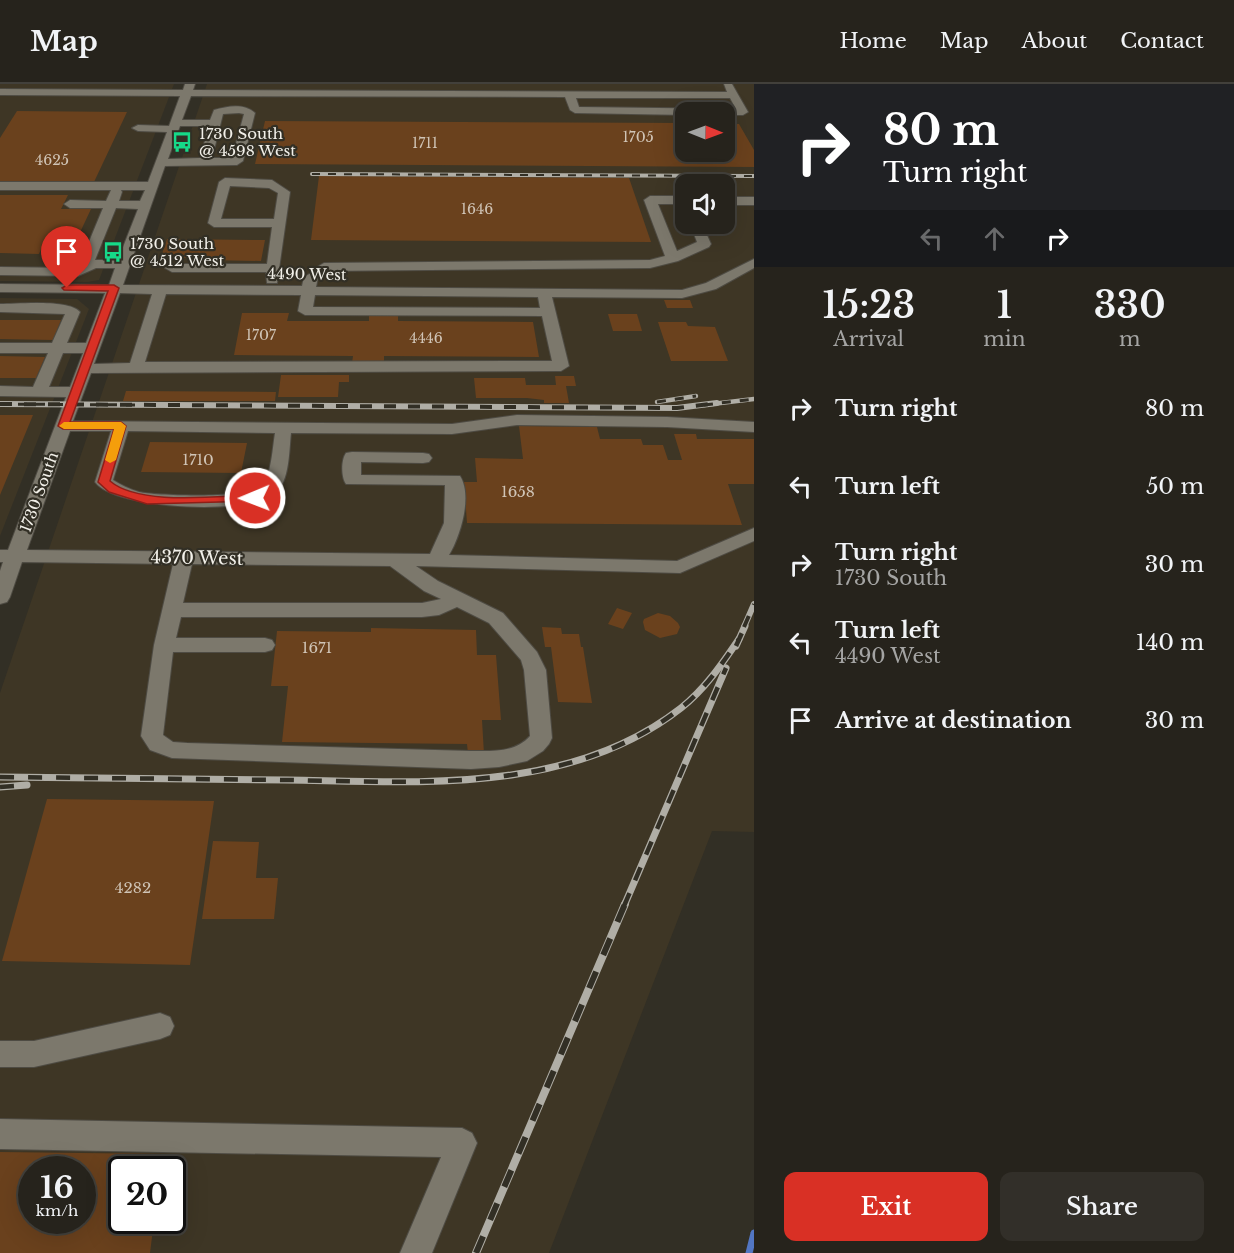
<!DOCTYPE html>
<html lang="en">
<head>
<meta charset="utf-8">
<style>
  body { margin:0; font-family:"Libre Baskerville",serif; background:#322f29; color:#f1f3f6; height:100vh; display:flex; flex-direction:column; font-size:22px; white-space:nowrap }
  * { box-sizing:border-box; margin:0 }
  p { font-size:20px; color:#a4a4a3 }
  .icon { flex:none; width:33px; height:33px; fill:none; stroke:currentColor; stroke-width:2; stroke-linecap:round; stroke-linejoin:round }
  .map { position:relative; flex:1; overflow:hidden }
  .side { display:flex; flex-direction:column; background:#26231c; width:480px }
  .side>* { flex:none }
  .top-card { background:#202124; color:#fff; overflow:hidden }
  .needle { width:39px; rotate:91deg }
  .buttons { position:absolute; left:675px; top:18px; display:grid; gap:12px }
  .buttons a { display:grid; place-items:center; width:60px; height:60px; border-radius:12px; background:#26231c; box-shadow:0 6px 24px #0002,0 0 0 2px #42403b; font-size:30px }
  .speed { position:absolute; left:18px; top:1072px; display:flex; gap:12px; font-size:30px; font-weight:700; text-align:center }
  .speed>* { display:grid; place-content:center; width:78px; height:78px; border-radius:50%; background:#26231c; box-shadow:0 6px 24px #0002,0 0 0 2px #42403b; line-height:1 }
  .speed small { font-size:15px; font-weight:400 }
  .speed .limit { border:3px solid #111; border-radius:9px; background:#fff; color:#111 }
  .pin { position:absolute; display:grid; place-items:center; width:51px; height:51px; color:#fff; margin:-62px -26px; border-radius:50% 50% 50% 0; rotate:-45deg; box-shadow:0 0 6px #0007 }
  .pin .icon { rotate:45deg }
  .me { position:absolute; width:66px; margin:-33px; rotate:269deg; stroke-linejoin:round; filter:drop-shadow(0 0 4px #0008) }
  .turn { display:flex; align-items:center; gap:21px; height:126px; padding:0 30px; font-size:27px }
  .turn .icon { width:78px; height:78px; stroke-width:2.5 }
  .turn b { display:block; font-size:42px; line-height:51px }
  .lanes { display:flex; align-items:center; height:57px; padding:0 30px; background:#0003; justify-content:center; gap:30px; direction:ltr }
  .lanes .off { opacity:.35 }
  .eta { display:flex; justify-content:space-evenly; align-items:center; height:102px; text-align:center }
  .eta b { font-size:36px; font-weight:600; line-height:42px }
  .button { display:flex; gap:12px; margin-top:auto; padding:12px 30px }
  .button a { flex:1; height:69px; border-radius:12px; background:#d93025; color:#fff; font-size:24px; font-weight:600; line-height:69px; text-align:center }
  .button a+a { background:#322f29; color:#f1f3f6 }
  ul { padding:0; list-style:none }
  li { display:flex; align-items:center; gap:18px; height:78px; padding:0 30px }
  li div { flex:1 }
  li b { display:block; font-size:22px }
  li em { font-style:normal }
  header { display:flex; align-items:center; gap:36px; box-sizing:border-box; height:84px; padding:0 30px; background:#26231c; border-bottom:2px solid #42403b }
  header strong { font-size:28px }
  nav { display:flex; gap:33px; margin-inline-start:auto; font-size:21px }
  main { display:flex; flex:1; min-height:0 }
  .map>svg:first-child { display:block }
  .industrial { fill:#3e3625; fill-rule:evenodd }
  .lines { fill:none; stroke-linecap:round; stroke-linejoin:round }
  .stream { stroke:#5276c3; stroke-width:7 }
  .building { fill:#6a411d; fill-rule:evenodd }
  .minor-casing { stroke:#4e4b43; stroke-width:2 }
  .minor { fill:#7c786c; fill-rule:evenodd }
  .rail-far4-casing { stroke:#b0aea6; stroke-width:4 }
  .rail-far3-casing { stroke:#b0aea6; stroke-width:4.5 }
  .rail-far2-casing { stroke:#b0aea6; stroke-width:6 }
  .rail-far1-casing { stroke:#b0aea6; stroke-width:7 }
  .rail-casing { stroke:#b0aea6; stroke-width:8 }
  .rail-far4 { stroke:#322f25; stroke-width:2; stroke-dasharray:8; stroke-linecap:butt }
  .rail-far3 { stroke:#322f25; stroke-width:3; stroke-dasharray:9; stroke-linecap:butt }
  .rail-far2 { stroke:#322f25; stroke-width:4; stroke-dasharray:12; stroke-linecap:butt }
  .rail-far1 { stroke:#322f25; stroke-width:4.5; stroke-dasharray:14; stroke-linecap:butt }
  .rail { stroke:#322f25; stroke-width:6; stroke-dasharray:18; stroke-linecap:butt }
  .route { fill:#d93025; stroke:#8d1f18; stroke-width:1.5 }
  .slow { fill:#f59e0b }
  .labels { text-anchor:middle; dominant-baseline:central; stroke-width:4.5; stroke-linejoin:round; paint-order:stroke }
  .far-number-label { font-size:14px; fill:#d0c4b6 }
  .far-poi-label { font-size:15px; fill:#f2f0e9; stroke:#322f25; text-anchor:start }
  .far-street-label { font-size:15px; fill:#f2f0e9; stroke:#322f25 }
  .number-label { font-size:15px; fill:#d0c4b6 }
  .street-label { font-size:18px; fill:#f2f0e9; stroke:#322f25 }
</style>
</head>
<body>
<header>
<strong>Map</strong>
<nav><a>Home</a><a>Map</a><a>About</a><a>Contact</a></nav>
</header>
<main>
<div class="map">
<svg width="754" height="1169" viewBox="0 0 754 1169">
  <rect width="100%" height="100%" fill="#322f25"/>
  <g class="industrial">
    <path d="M 0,0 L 174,0 L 99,196 L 88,198 L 0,197 Z"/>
    <path d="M 207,0 L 754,0 L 754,748 L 712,747 L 549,1169 L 0,1169 L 0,609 ZM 686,28 L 724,28 L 724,68 L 686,68 ZM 686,100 L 724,100 L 724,140 L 686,140 ZM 32,1086 L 82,1086 L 82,1137 L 32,1137 ZM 122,1086 L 172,1086 L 172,1137 L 122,1137 Z"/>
    <path d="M 0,214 L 77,215 L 89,225 L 0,452 Z"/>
  </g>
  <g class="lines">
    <path class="stream" d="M 749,1169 L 754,1149"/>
  </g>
  <g class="building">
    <path d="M 17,27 L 127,28 L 94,98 L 0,98 L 0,54 Z"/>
    <path d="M 265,37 L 686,39 L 686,68 L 724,68 L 724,40 L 739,40 L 754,66 L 754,83 L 255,80 Z"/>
    <path d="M 319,92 L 629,94 L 651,158 L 311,156 Z"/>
    <path d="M 0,111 L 68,111 L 61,125 L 91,125 L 76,157 L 81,157 L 78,164 L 42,163 L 39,170 L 0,169 Z"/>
    <path d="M 167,155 L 265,156 L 261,177 L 208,176 L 208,174 L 184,174 L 185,171 L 162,170 Z"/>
    <path d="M 664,216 L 690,216 L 693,224 L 667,224 Z"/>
    <path d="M 242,229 L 289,229 L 287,237 L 369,237 L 369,230 L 398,230 L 398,237 L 533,238 L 539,273 L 384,272 L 384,279 L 352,279 L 353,272 L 234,271 Z"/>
    <path d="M 608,230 L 637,230 L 642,247 L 613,247 Z"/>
    <path d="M 0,236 L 61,236 L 53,256 L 0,255 Z"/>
    <path d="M 658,238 L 686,238 L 688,242 L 715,243 L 728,277 L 671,277 Z"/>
    <path d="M 0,272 L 45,273 L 36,294 L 0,294 Z"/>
    <path d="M 281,291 L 349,291 L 349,298 L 339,298 L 338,313 L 278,313 Z"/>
    <path d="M 555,292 L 574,292 L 576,302 L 566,302 L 569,319 L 544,319 L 544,316 L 527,314 L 476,314 L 474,294 L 525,294 L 526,301 L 556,301 Z"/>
    <path d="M 126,307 L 276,308 L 275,317 L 123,317 Z"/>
    <path d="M 0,331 L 33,331 L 0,411 Z"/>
    <path d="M 519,342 L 597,343 L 600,355 L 641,355 L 643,361 L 663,361 L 668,376 L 682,376 L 674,350 L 696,350 L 697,355 L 754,355 L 754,400 L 728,400 L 742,441 L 467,439 L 464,398 L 477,398 L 475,374 L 523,375 Z"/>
    <path d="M 150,358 L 247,359 L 241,389 L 141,388 Z"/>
    <path d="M 617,524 L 632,529 L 623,545 L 608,540 Z"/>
    <path d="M 658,529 L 670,532 L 678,539 L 680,543 L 677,550 L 660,554 L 645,546 L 643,538 L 644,535 Z"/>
    <path d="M 542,543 L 561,544 L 562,550 L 579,550 L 581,563 L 583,563 L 592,619 L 558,618 L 551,563 L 545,563 Z"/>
    <path d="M 371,544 L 476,546 L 477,571 L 496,571 L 501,636 L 482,636 L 484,670 L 468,670 L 467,660 L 282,658 L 288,602 L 271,602 L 277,547 L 371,548 Z"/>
    <path d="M 47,715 L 214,717 L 190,881 L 2,877 Z"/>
    <path d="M 213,757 L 259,758 L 256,794 L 278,794 L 274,835 L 202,835 Z"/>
    <path d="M 0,1068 L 164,1070 L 162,1086 L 122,1086 L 122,1137 L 154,1137 L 150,1169 L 0,1169 ZM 32,1086 L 82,1086 L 82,1137 L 32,1137 Z"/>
  </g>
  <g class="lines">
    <g class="minor-casing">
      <g id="minor">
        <path d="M 185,0 L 195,0 L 193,6 L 727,8 L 724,0 L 732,0 L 748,28 L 743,31 L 724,31 L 724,28 L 686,28 L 686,31 L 575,29 L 570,26 L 565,13 L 191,12 L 182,36 L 210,36 L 214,26 C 228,22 244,19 255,29 L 243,77 L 237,81 L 165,82 L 123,201 L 302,202 L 304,193 L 311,189 L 318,193 L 316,203 L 682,206 L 706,199 L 754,175 L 754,184 L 716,205 L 682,214 L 552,213 L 569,282 L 561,287 L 91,289 L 73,337 L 452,340 L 517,331 L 667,333 L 754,338 L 754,348 L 667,343 L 517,341 L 452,350 L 291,349 C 289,366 290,397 275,410 C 251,431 115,426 95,398 L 111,347 L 70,347 L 27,466 L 430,470 L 444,439 L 445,401 L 346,400 C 341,393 341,376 346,369 L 352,368 L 423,369 L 429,370 L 432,374 L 429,378 L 423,379 L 361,378 L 361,391 L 460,392 C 473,412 460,453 449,471 L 677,477 L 754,444 L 754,457 L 680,489 L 416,482 L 438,497 L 503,529 L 537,568 L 546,586 L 552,654 L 549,660 L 543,667 L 527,677 L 499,683 L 471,685 L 172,674 L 150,666 L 141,652 L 154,561 L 173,480 L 22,478 L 10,513 L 7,518 L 0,520 L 0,487 L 3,478 L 0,478 L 0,466 L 8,466 L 66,313 L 0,312 L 0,302 L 33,303 L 48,269 L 0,269 L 0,259 L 52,259 L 65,230 L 0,228 L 0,220 C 18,220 69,215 80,228 L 67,259 L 86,259 L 105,209 L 0,208 L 0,200 L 109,201 L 115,184 L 96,184 L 78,192 L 0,191 L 0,183 L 75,184 L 83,180 L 81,177 L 103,124 L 70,124 L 64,120 L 70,116 L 106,117 L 111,106 L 0,106 L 0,98 L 148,98 L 167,48 L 138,47 L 132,44 L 138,41 L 169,42 L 180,12 L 0,11 L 0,5 L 183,6 ZM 576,14 L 730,14 L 736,25 L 579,23 ZM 239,29 L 244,30 L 232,74 L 212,74 L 223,30 ZM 180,42 L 209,42 L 200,74 L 168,75 ZM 121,106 L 145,106 L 140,117 L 119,117 L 122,108 ZM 116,124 L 138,125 L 118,176 L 95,176 ZM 120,209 L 152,210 L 130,279 L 94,280 ZM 166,210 L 301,211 L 298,227 L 305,231 L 542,232 L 552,277 L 145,278 ZM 315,211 L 538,213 L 540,224 L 313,223 ZM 63,269 L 83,269 L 70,303 L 49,303 ZM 128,347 L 275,349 C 273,361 271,393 262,402 C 249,415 158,412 139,408 C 129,405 121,401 113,396 ZM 192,480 L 390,482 L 424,507 L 441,515 L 422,519 L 183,519 ZM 457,523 L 489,539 L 521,576 L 524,586 L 530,652 C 515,669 491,667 471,667 L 187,659 L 173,658 L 163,651 L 173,568 L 265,568 L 272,566 L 275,561 L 272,556 L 265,554 L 176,554 L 181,533 L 422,533 L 439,531 Z"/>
        <path d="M 225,94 L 272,96 L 290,108 L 277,199 L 267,199 L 266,188 L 172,188 L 165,184 L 172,180 L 267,180 L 272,143 L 214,143 L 208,139 L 219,98 ZM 230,102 L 269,104 L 278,109 L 274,135 L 221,135 Z"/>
        <path d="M 650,112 L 686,112 L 686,120 L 658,120 L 677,167 L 697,158 L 690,140 L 702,140 L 711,160 L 709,163 L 678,177 L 650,184 L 324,187 L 317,183 L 324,179 L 650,176 L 665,172 L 644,116 Z"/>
        <rect x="724" y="113" width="30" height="8"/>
        <path d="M 160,929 L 170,933 L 174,942 L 170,951 L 160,955 L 34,983 L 0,983 L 0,957 L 34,957 Z"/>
        <path d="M 0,1035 L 462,1044 L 472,1049 L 477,1059 L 432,1169 L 400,1169 L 441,1073 L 0,1065 Z"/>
      </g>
    </g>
    <use href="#minor" class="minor"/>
    <g class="rail-far4-casing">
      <path id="rail-far4" d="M 312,90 L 754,92"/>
    </g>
    <g class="rail-far3-casing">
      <g id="rail-far3">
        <path d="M 657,318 L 696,312"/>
        <path d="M 0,320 L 142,321"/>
        <path d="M 704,321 L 754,315"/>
      </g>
    </g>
    <g class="rail-far2-casing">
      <g id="rail-far2">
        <path d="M 0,320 L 677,324 L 717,319"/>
        <path d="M 744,543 L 754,520"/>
      </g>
    </g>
    <g class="rail-far1-casing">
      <g id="rail-far1">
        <path d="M 736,562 L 745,542"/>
        <path d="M 0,693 C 96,694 191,695 287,696 C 419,698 570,711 681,624 C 705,605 722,580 739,555"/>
        <path d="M 0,703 L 27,701"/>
        <path d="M 624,822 L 726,584"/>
      </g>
    </g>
    <g class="rail-casing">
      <path id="rail" d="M 476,1169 L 625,820"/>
    </g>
    <use href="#rail-far4" class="rail-far4"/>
    <use href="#rail-far3" class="rail-far3"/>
    <use href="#rail-far2" class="rail-far2"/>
    <use href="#rail-far1" class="rail-far1"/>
    <use href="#rail" class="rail"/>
  </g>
  <path class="route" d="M 67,201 L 114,201 L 119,204 L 70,338 L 121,338 L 126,342 L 110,397 C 139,422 216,412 255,411 L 260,414 L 259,417 L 147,420 L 109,408 L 98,398 L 114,345 L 63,345 L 58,342 L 108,207 L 64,206 L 62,204 Z"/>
  <path class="slow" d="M 121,338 L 126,342 L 116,376 L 110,379 L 105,376 L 114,345 L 64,345 L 59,342 L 64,338 Z"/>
  <defs>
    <g id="bus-bare" transform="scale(1.62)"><path d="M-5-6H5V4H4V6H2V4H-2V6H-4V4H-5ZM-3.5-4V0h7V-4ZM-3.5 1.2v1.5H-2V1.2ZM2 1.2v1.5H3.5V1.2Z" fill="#16d989" stroke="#322f25" stroke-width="2.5" paint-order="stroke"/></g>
  </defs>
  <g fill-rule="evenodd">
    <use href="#bus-bare" x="182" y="58"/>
    <use href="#bus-bare" x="113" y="168"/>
  </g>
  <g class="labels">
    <g class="far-number-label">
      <text x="638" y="53">1705</text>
      <text x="425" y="59">1711</text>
      <text x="52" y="76">4625</text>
      <text x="477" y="125">1646</text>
      <text x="261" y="251">1707</text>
      <text x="426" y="254">4446</text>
    </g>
    <g class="far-poi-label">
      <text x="199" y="49">1730 South<tspan x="199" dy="17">@ 4598 West</tspan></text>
      <text x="130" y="159">1730 South<tspan x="130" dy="17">@ 4512 West</tspan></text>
    </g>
    <g class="far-street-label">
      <text transform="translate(307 190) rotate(1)">4490 West</text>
      <text transform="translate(39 408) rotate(-70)">1730 South</text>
    </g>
    <g class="number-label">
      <text x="198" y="375">1710</text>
      <text x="518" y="407">1658</text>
      <text x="317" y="563">1671</text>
      <text x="133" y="803">4282</text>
    </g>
    <g class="street-label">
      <text transform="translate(197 474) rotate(1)">4370 West</text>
    </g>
  </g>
</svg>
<div class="buttons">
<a><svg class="needle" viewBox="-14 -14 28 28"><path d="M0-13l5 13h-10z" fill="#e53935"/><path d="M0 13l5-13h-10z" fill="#a4a4a3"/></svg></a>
<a><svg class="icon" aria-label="sound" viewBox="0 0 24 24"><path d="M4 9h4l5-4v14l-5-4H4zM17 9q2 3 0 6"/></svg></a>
</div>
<div class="speed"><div>16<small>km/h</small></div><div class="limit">20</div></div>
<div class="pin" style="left:67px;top:204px;background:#d93025"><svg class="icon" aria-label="arrive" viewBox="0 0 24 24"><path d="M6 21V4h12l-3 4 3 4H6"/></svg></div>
<svg class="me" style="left:255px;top:414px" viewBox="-20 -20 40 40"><circle r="17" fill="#d93025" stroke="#fff" stroke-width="3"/><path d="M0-11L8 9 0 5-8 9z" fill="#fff"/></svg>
</div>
<section class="side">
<div class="top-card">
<div class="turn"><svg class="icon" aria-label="right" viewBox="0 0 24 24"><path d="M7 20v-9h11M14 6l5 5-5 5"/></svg><div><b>80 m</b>Turn right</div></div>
<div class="lanes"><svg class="icon off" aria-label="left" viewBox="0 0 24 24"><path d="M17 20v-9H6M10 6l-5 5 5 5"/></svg><svg class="icon off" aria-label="ahead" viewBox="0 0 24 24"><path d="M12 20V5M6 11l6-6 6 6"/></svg><svg class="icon" aria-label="right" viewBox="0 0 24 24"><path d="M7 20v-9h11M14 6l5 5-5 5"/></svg></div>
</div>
<div class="eta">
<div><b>15:23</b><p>Arrival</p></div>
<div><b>1</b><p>min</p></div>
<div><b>330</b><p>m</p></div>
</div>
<ul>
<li><svg class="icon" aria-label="right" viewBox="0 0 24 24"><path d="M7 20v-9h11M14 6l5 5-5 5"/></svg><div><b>Turn right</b></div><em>80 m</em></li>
<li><svg class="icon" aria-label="left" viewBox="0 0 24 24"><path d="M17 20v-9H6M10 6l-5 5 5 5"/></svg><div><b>Turn left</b></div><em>50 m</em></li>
<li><svg class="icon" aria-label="right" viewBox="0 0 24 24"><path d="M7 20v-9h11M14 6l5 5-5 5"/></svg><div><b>Turn right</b><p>1730 South</p></div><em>30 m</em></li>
<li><svg class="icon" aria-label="left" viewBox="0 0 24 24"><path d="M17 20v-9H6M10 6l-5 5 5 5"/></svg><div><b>Turn left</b><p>4490 West</p></div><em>140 m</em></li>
<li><svg class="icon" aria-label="arrive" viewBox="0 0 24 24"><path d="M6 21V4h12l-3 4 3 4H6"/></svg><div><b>Arrive at destination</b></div><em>30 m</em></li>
</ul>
<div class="button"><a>Exit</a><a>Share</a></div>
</section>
</main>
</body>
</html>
